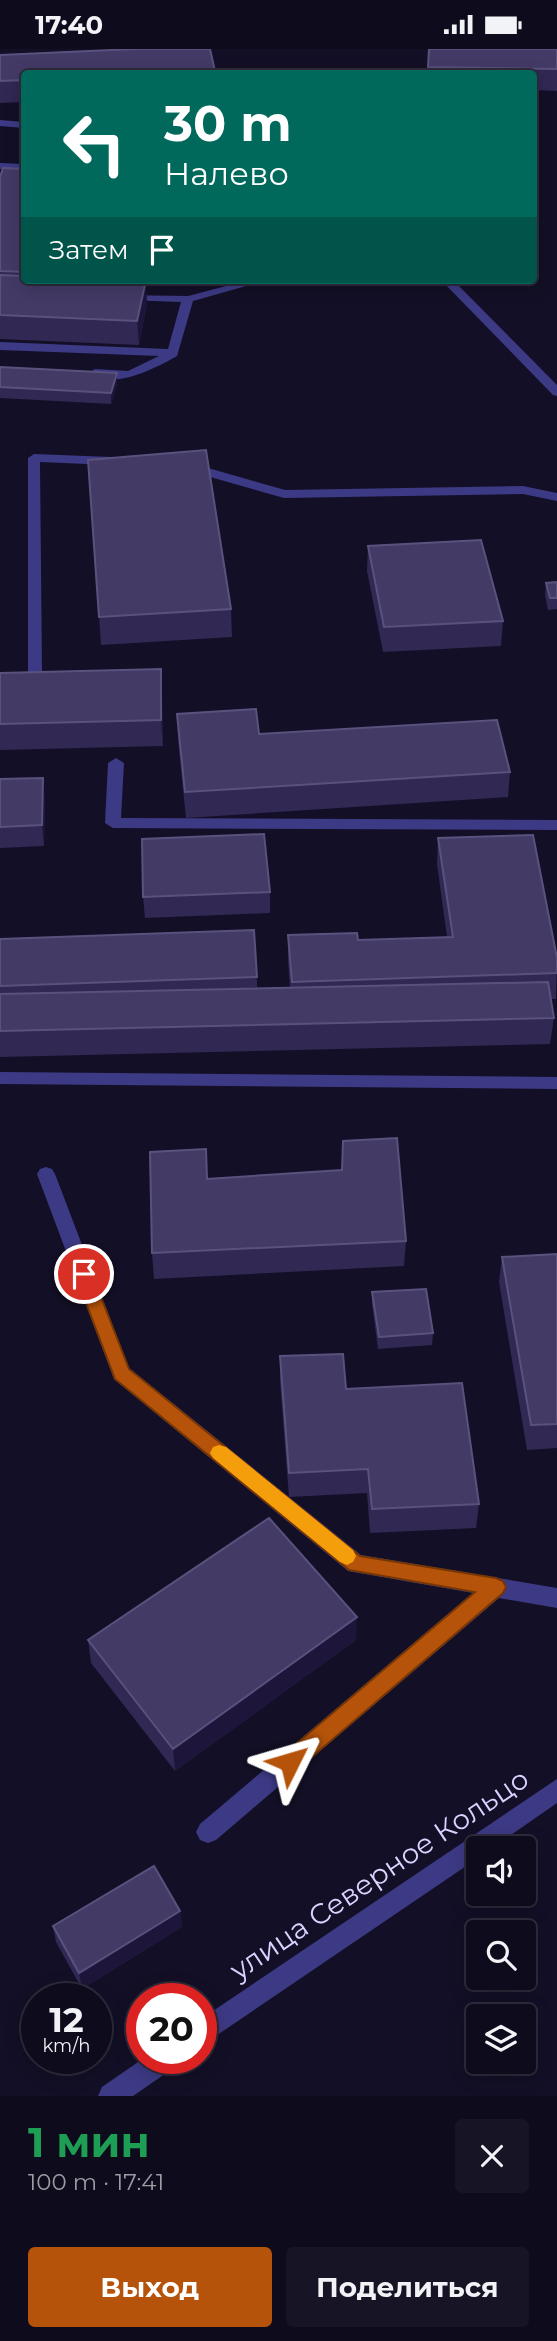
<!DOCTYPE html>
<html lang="ru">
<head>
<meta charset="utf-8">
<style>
  body { margin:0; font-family:Montserrat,sans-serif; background:#171425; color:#f1f3f6; height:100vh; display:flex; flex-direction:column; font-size:26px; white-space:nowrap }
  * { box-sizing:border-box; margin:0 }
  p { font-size:23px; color:#9b9ba3 }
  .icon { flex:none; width:38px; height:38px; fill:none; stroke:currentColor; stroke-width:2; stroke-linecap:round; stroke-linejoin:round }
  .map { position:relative; height:2047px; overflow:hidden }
  .panel { display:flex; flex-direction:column; background:#0e0b1c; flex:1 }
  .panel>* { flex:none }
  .top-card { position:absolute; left:21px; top:21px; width:516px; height:214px; border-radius:7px; box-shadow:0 4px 18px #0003,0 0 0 2px #2e2b3b; background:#00695c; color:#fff; overflow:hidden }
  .tools { position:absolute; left:466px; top:1787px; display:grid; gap:14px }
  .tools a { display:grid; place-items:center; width:70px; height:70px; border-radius:7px; background:#0e0b1c; box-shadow:0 4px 18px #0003,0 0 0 2px #2e2b3b; font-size:35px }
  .speed { position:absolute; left:21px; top:1934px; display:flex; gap:14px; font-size:35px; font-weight:700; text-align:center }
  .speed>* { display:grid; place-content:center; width:91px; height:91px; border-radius:50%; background:#0e0b1c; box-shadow:0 4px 18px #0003,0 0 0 2px #2e2b3b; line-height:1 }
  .speed small { font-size:18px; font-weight:400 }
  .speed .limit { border:10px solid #d22; background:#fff; color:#111 }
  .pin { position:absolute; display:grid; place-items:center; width:60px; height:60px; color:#fff; margin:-30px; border:4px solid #fff; border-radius:50%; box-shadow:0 2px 7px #0007 }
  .me { position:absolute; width:77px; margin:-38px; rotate:50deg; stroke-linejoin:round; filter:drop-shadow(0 0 5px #0008) }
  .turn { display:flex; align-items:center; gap:24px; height:147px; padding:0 28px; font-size:32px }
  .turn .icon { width:91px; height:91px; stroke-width:2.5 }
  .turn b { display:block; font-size:49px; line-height:60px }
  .then { display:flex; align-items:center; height:66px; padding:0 28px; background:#0003; gap:14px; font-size:26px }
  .round { display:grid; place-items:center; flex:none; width:74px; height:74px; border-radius:7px; background:#171425 }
  .headline { display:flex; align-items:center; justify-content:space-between; height:119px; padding:0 28px }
  h1 { font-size:42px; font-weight:700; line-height:52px; color:#1e9e55 }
  .primary-button { display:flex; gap:14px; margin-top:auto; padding:14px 28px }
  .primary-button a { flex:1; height:80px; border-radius:7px; background:#b45309; color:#fff; font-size:28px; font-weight:700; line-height:80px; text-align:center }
  .primary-button a+a { background:#171425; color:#f1f3f6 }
  .status { display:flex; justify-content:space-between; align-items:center; height:49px; padding:0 35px; background:#0e0b1c; direction:ltr }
  .status svg { height:19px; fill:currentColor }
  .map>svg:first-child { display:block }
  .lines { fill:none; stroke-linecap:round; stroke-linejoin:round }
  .service { fill:#3d3a85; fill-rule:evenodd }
  .minor { fill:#3d3a85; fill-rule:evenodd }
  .wall { fill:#312854 }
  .shaded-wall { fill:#1d163a }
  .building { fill:#433a66; stroke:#5a527e; stroke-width:2 }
  .route { fill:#b45309; stroke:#753606; stroke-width:2 }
  .slow { fill:#f59e0b }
  .labels { text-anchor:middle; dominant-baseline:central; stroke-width:5; stroke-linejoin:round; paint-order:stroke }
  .near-street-label { font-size:28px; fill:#d9d4ff; stroke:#130f26 }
</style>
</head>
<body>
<div class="status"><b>17:40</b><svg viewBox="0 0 49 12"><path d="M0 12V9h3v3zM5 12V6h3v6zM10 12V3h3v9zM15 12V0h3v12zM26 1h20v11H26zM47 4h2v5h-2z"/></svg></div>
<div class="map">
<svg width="557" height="2047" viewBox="0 0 557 2047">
  <rect width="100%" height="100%" fill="#130f26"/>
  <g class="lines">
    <g class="service">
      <path d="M 0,71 L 24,73 L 24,79 L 0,77 Z"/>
      <path d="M 0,114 L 24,115 L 24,121 L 0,120 Z"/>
      <path d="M 249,231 L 268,231 L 193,252 L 177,307 C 156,319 112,342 89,324 L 95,320 L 128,322 L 159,307 L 0,301 L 0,293 L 168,300 L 181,253 L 125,251 L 119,248 L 121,246 L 188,247 Z"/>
      <path d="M 441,231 L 453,231 L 557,336 L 557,347 L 553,346 Z"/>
      <path d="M 34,405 L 111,408 L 117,412 L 111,416 L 40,413 L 42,624 L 35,628 L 28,624 L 28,409 Z"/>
      <path d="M 187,413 L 285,441 L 523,437 L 557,444 L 557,452 L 523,445 L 284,449 L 182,420 L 181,417 Z"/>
      <path d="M 116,709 L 124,714 L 121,769 L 557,771 L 557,781 L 113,779 L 105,774 L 108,714 Z"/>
      <path d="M 46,1118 L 52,1120 L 55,1125 L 129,1319 L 361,1506 L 557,1539 L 557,1559 L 499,1549 L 216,1791 L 208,1794 L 200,1791 L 196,1783 L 200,1775 L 473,1544 L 348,1522 L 114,1330 L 37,1125 L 40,1120 Z"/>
    </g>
    <g class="minor">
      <path d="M 0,1023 L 557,1028 L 557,1040 L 0,1035 Z"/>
      <path d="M 557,1730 L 557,1754 L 492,1799 L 478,1799 L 478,1809 L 201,1997 L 201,1970 Z"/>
      <path d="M 144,2009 L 179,2009 L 175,2018 L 133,2047 L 98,2047 L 102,2038 Z"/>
    </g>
  </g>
  <g class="wall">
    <path d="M 429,0 L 557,0 L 557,42 L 534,41 L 534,24 L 427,24 Z"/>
    <path d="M 0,6 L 215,22 L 215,24 L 24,24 L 24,53 L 0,54 Z"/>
    <path d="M 24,120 L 24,231 L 147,254 L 139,296 L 0,290 L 0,128 Z"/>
    <path d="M 0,318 L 117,324 L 117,335 L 111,355 L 0,349 Z"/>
    <path d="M 88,411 L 231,560 L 232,588 L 101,596 Z"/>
    <path d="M 368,497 L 503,572 L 501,597 L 383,603 L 367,522 Z"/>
    <path d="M 557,533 L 557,560 L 548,561 L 545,546 L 546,534 Z"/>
    <path d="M 0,624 L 162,646 L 163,697 L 0,701 Z"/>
    <path d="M 177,665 L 259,685 L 510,723 L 508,748 L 186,769 L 178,691 Z"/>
    <path d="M 0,730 L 45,749 L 44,797 L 0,799 Z"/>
    <path d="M 438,789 L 557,909 L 556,950 L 551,950 L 554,969 L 550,995 L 0,1008 L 0,890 L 257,928 L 257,939 L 290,939 L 288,912 L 288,886 L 358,891 L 447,888 L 437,815 Z"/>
    <path d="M 270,843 L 270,864 L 145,869 L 143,848 Z"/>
    <path d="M 342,1121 L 406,1192 L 404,1217 L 154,1230 L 152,1204 L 207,1130 Z"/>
    <path d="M 557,1205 L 557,1399 L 527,1401 L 499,1233 L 502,1208 Z"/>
    <path d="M 372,1243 L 433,1284 L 432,1296 L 378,1300 L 372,1255 Z"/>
    <path d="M 280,1307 L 346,1340 L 479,1455 L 476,1479 L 370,1484 L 367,1444 L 289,1448 L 280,1332 Z"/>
    <path d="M 88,1591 L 356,1591 L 175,1722 L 91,1614 Z"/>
    <path d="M 180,1862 L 182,1878 L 82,1940 L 56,1893 L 53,1877 Z"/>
  </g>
  <g class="shaded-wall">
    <path d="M 146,231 L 147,254 L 139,296 L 137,272 Z"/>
    <path d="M 117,324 L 117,335 L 111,355 L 111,344 Z"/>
    <path d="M 161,620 L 162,646 L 163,697 L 161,671 Z"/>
    <path d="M 43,729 L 45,749 L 44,797 L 42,776 Z"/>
    <path d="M 357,1568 L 356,1591 L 175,1722 L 173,1700 Z"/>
    <path d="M 180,1862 L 182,1878 L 82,1940 L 79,1924 Z"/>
  </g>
  <g class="building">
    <path d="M 134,0 L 210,0 L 215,22 L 162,24 L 24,24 L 24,31 L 0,32 L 0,6 Z"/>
    <path d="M 429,0 L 557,0 L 557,20 L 428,18 Z"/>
    <path d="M 3,119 L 24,120 L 24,223 L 0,222 L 0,128 Z"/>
    <path d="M 0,226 L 24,227 L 24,231 L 146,231 L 137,272 L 0,266 Z"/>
    <path d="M 0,318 L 117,324 L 111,344 L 0,338 Z"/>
    <path d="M 206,401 L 231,560 L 99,568 L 88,411 Z"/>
    <path d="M 481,491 L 503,572 L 384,578 L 368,497 Z"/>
    <path d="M 557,533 L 557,549 L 550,549 L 546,534 Z"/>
    <path d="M 161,620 L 161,671 L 0,675 L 0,624 Z"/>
    <path d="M 256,660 L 259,685 L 497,671 L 510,723 L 185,743 L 177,665 Z"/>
    <path d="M 43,729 L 42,776 L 0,778 L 0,730 Z"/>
    <path d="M 264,785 L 270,843 L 143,848 L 142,790 Z"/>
    <path d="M 533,786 L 557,909 L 557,924 L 292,933 L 288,886 L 357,884 L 358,891 L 453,888 L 438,789 Z"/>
    <path d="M 254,881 L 257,928 L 0,937 L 0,890 Z"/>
    <path d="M 548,933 L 554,969 L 0,982 L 0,945 Z"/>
    <path d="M 397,1089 L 406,1192 L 152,1204 L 150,1103 L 206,1100 L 207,1130 L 342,1121 L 343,1092 Z"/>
    <path d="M 557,1205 L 557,1375 L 531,1376 L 502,1208 Z"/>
    <path d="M 426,1240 L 433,1284 L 379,1288 L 372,1243 Z"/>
    <path d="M 343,1305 L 346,1340 L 462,1334 L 479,1455 L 372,1460 L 368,1420 L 289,1424 L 280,1307 Z"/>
    <path d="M 269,1469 L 357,1568 L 173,1700 L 88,1591 Z"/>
    <path d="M 154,1817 L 180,1862 L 79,1924 L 53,1877 Z"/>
  </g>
  <path class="route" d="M 84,1218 L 90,1220 L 92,1225 L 129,1320 L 360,1507 L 496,1529 L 503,1532 L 506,1538 L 503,1544 L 298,1720 L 290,1723 L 283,1720 L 280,1713 L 283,1706 L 475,1543 L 349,1521 L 115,1330 L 75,1225 L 78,1220 Z"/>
  <path class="slow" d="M 219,1396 L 226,1398 L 353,1501 L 356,1507 L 353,1513 L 347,1516 L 340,1513 L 213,1409 L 210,1404 L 213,1398 Z"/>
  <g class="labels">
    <g class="near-street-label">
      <text transform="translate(379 1825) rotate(-34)">улица Северное Кольцо</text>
    </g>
  </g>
</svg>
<div class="tools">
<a><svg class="icon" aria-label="sound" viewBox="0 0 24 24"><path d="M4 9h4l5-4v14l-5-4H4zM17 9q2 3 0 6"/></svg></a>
<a><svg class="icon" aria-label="search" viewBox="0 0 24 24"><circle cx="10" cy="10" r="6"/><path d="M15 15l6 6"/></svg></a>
<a><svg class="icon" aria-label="layers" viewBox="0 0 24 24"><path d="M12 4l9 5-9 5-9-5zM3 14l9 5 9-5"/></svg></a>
</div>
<div class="speed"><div>12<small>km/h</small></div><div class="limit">20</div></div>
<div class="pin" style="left:84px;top:1225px;background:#d93025"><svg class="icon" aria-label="arrive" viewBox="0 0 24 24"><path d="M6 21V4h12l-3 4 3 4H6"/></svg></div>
<svg class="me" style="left:290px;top:1713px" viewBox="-20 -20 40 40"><path d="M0-17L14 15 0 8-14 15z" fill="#b45309" stroke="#fff" stroke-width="4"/></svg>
<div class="top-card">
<div class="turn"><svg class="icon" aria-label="left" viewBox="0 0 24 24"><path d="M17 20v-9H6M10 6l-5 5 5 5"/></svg><div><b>30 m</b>Налево</div></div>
<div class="then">Затем<svg class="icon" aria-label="arrive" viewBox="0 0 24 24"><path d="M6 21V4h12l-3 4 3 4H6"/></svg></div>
</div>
</div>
<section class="panel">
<div class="headline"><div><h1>1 мин</h1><p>100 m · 17:41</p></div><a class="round"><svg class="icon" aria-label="close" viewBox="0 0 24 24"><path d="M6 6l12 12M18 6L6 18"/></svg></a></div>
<div class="primary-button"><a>Выход</a><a>Поделиться</a></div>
</section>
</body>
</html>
